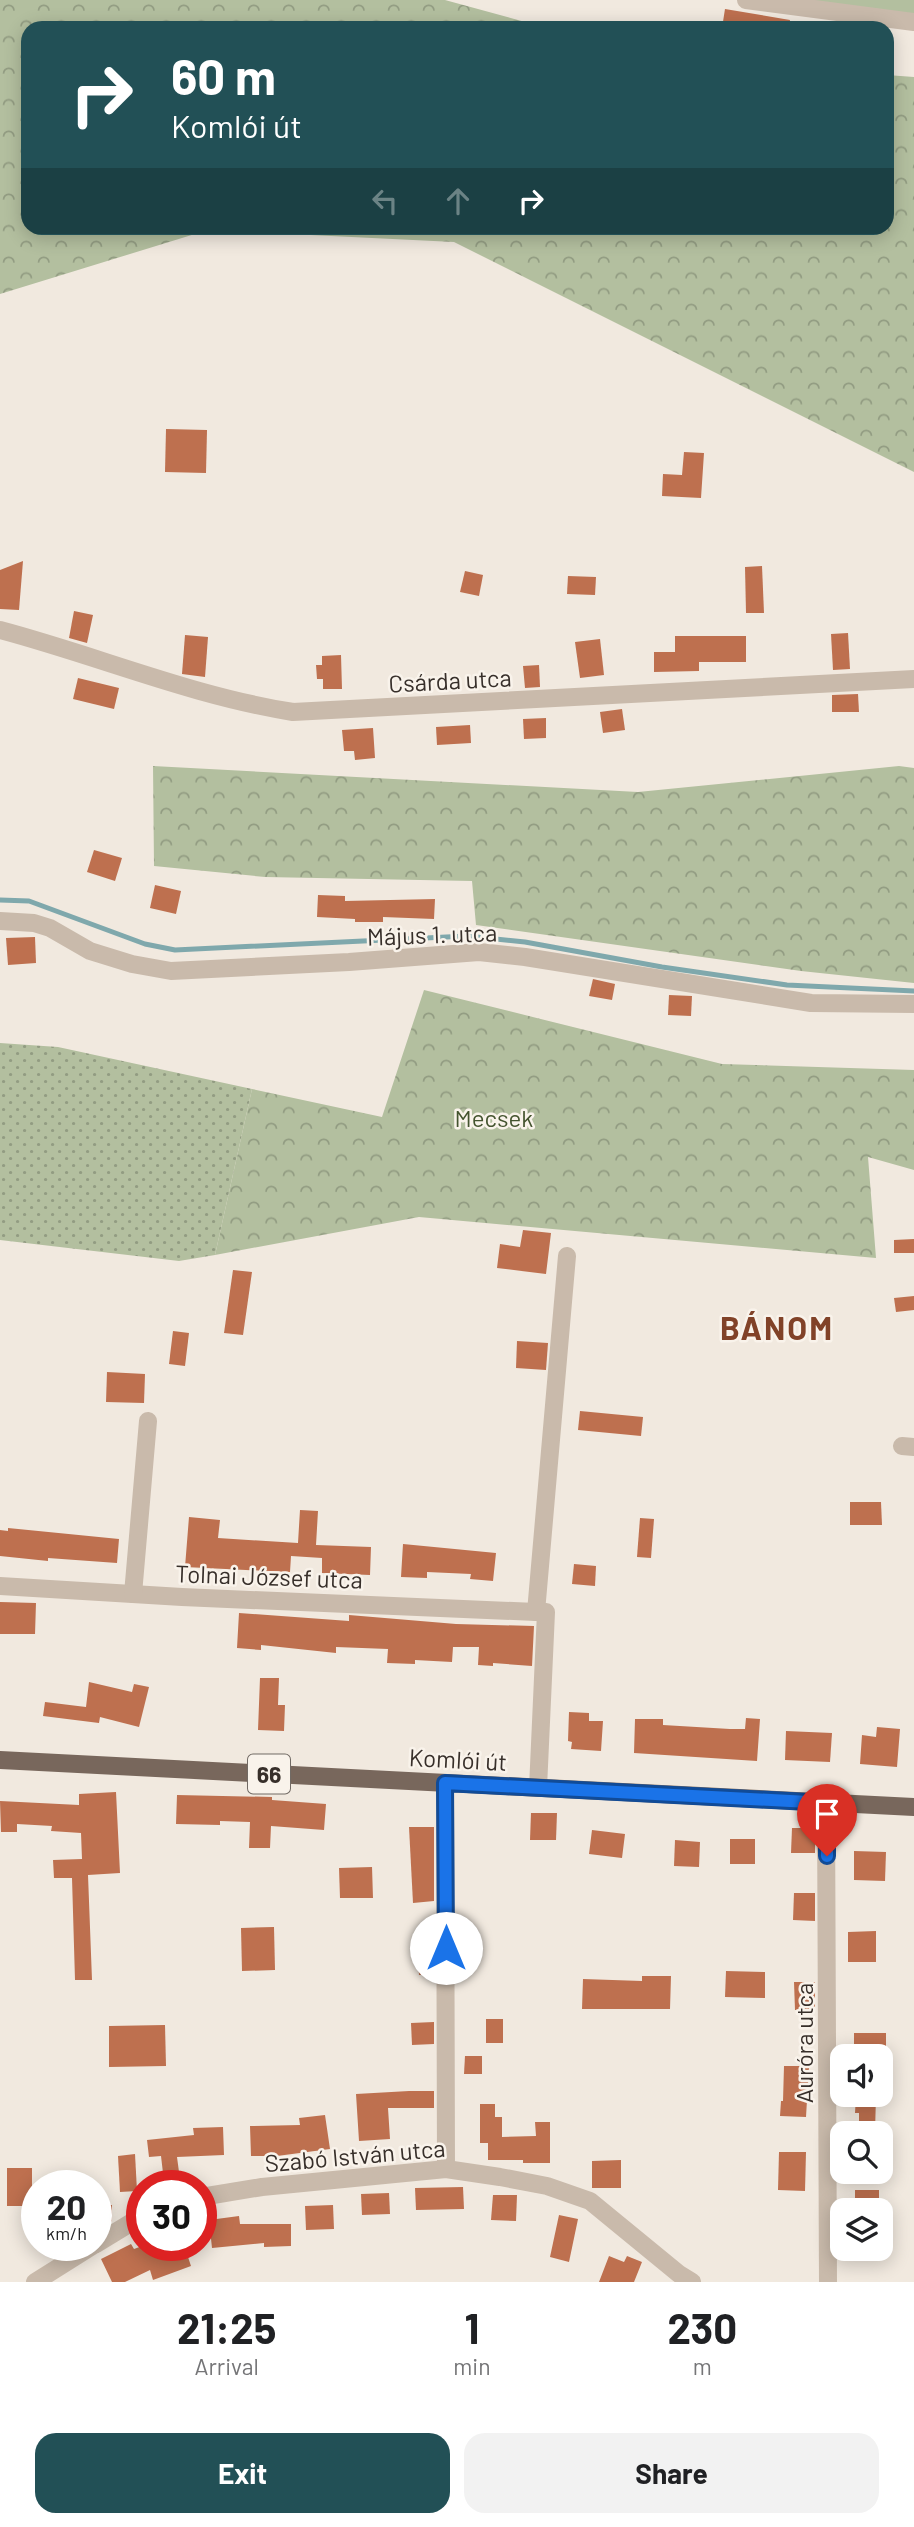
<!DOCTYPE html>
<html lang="en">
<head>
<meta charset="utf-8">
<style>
  body { margin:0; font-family:Barlow,sans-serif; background:#f2f2f2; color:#202124; height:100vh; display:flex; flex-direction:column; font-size:26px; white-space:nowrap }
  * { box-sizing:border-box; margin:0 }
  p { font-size:23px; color:#757577 }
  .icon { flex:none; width:38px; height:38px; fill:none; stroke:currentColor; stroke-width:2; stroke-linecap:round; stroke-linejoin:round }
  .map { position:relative; height:2282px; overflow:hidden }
  .details { display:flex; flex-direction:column; background:#fff; flex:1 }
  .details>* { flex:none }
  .banner { position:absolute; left:21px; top:21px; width:873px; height:214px; border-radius:21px; box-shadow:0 4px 18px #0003; background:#225056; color:#fff; overflow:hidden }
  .fabs { position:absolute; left:830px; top:2044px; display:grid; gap:14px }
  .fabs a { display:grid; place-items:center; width:63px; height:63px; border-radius:14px; background:#fff; box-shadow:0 4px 18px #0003; font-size:35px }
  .speed { position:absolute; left:21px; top:2170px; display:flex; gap:14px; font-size:35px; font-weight:700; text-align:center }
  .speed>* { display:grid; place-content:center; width:91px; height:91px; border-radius:50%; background:#fff; box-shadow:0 4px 18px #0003; line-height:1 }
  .speed small { font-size:18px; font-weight:400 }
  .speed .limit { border:10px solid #d22; background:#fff; color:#111 }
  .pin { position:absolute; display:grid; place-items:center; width:60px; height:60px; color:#fff; margin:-72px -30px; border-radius:50% 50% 50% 0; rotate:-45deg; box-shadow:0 0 7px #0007 }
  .pin .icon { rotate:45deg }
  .me { position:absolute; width:77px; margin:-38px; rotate:0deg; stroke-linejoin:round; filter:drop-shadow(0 0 5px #0008) }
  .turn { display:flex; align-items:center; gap:24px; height:147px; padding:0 35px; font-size:32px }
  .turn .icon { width:91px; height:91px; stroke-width:2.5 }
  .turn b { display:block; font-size:49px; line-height:60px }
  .lanes { display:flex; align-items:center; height:66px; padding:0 35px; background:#0003; justify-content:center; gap:35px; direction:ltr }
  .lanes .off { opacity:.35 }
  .eta { display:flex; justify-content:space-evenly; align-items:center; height:119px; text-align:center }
  .eta b { font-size:42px; font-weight:700; line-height:49px }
  .action { display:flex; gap:14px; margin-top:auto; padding:14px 35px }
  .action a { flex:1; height:80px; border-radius:21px; background:#225056; color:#fff; font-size:28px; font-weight:700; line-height:80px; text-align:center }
  .action a+a { background:#f2f2f2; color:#202124 }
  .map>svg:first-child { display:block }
  .grass { fill:#b3bf9f }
  .forest { fill:url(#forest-crowns) }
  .park { fill:url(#park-dots) }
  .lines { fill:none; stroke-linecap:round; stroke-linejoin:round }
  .stream { stroke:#7fa8ac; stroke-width:5 }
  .building { fill:#be704f }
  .minor { stroke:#c9baab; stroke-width:18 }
  .major { stroke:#78675c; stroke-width:18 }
  .route-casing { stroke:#114b97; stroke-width:18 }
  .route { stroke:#1a73e8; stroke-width:12 }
  .labels { text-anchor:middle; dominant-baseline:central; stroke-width:5; stroke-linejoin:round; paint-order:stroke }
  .shield { fill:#f9f3eb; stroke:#716a64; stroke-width:2 }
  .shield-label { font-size:23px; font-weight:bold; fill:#372f2a }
  .street-label { font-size:24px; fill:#372f2a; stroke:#f9f3eb }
  .park-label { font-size:24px; fill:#44542f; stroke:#f9f3eb }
  .district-label { font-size:32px; font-weight:bold; letter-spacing:2px; fill:#814228; stroke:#f9f3eb }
</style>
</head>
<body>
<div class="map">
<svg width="914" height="2282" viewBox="0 0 914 2282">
  <defs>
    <pattern id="forest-crowns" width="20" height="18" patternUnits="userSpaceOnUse" patternTransform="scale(1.75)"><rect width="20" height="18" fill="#b3bf9f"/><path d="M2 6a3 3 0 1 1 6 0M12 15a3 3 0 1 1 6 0" fill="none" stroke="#929c82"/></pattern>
    <pattern id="park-dots" width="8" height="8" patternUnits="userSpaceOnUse" patternTransform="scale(1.75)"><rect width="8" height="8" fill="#b3bf9f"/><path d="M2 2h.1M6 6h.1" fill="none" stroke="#929c82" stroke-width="1.8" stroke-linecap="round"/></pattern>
  </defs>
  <rect width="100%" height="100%" fill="#f1e9df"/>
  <path class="grass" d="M 801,0 L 914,0 L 914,14 Z"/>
  <g class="forest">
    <path d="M 0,0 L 445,0 L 547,28 L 28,28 L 28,228 L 887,228 L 887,75 L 914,77 L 914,472 L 454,242 L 208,230 L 0,294 Z"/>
    <path d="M 153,766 L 638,792 L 899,766 L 914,768 L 914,983 L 801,971 L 476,925 L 472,881 L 265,877 L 154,866 Z"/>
    <path d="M 424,990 L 722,1064 L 914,1070 L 914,1170 L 868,1157 L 876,1258 L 419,1217 L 215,1255 L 252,1089 L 382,1117 Z"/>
  </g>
  <path class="park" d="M 0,1043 L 58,1047 L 252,1089 L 215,1255 L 179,1261 L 0,1240 Z"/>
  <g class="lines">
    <path class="stream" d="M 0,900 L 29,901 L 145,944 L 175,950 L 467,936 L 525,942 L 662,967 L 787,985 L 914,991"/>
  </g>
  <g class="building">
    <path d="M 725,9 L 790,20 L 789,28 L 722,28 Z"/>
    <path d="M 166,429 L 207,430 L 206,473 L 165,472 Z"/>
    <path d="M 684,452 L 704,453 L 701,498 L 662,496 L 663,474 L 682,475 Z"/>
    <path d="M 23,561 L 19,610 L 0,609 L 0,570 Z"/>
    <path d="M 762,566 L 764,613 L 746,613 L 745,567 Z"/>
    <path d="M 465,571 L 483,575 L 479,596 L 460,592 Z"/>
    <path d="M 568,576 L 596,577 L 595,595 L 567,594 Z"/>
    <path d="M 74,611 L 93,615 L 87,643 L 69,638 Z"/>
    <path d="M 848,633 L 850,669 L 833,670 L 831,634 Z"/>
    <path d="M 185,635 L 208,637 L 205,677 L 182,674 Z"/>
    <path d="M 675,636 L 746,636 L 746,662 L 699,662 L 699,671 L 654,672 L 654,652 L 675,652 Z"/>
    <path d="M 600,639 L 604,675 L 580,678 L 575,642 Z"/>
    <path d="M 341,655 L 342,689 L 323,689 L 323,679 L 317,679 L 316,665 L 322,665 L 322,656 Z"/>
    <path d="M 539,665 L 540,687 L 525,688 L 523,666 Z"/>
    <path d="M 78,678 L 119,688 L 114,709 L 73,699 Z"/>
    <path d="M 858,694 L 859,712 L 832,712 L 832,695 Z"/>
    <path d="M 622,709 L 625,730 L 603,733 L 600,712 Z"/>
    <path d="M 546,718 L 546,738 L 524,739 L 523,719 Z"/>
    <path d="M 470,725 L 471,743 L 437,745 L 436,727 Z"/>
    <path d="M 373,728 L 375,758 L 355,760 L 354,751 L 344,751 L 342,730 Z"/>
    <path d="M 94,850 L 122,858 L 115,881 L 87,872 Z"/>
    <path d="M 155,885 L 181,891 L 176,914 L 150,908 Z"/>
    <path d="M 318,895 L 345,896 L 345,901 L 435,899 L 434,919 L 383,917 L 383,922 L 355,922 L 355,919 L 317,917 Z"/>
    <path d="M 35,937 L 36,963 L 8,965 L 6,938 Z"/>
    <path d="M 593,979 L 615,984 L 612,1000 L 589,996 Z"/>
    <path d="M 669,995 L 692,996 L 691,1016 L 668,1015 Z"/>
    <path d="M 523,1230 L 551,1233 L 546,1274 L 497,1268 L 500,1244 L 520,1247 Z"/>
    <path d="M 914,1239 L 914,1253 L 894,1253 L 894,1240 Z"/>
    <path d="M 233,1270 L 252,1272 L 243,1335 L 224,1333 Z"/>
    <path d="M 914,1296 L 914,1310 L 896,1312 L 894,1298 Z"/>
    <path d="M 173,1331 L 189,1333 L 185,1366 L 169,1364 Z"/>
    <path d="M 517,1341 L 548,1343 L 546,1370 L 516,1368 Z"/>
    <path d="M 107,1372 L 145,1374 L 144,1403 L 106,1402 Z"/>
    <path d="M 580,1411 L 643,1417 L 641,1436 L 578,1430 Z"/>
    <path d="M 850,1502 L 881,1502 L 882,1525 L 850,1525 Z"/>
    <path d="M 300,1510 L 318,1511 L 316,1545 L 371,1547 L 370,1575 L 322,1573 L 322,1558 L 291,1556 L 290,1572 L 185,1567 L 189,1517 L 220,1520 L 218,1538 L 298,1543 Z"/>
    <path d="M 640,1518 L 654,1519 L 651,1558 L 637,1557 Z"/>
    <path d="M 8,1528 L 119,1539 L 117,1563 L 48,1558 L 48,1561 L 0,1556 L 0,1530 L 8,1531 Z"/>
    <path d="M 403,1544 L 496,1553 L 493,1581 L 470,1579 L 471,1574 L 427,1572 L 427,1578 L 401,1577 Z"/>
    <path d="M 574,1564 L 596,1566 L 595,1586 L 572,1584 Z"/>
    <path d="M 0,1602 L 36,1603 L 35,1634 L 0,1634 Z"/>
    <path d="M 239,1613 L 349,1621 L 349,1615 L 456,1624 L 534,1626 L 532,1666 L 493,1663 L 493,1666 L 478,1665 L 479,1647 L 453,1647 L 452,1662 L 415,1660 L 415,1664 L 387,1663 L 388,1649 L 336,1647 L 336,1653 L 261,1645 L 261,1650 L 237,1648 Z"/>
    <path d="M 260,1678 L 279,1678 L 278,1705 L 285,1705 L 284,1731 L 258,1730 Z"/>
    <path d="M 89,1682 L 132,1692 L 134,1684 L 149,1687 L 139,1727 L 100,1717 L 99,1723 L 43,1716 L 45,1702 L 86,1707 Z"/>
    <path d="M 569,1712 L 589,1713 L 589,1721 L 603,1721 L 601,1751 L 571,1749 L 572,1742 L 568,1741 Z"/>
    <path d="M 746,1718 L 760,1719 L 757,1761 L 634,1753 L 635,1719 L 663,1719 L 663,1725 L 730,1729 L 745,1729 Z"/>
    <path d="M 877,1727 L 900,1729 L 897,1767 L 860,1764 L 862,1735 L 876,1737 Z"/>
    <path d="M 786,1731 L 832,1733 L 830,1762 L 785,1760 Z"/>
    <path d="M 116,1792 L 120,1873 L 88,1875 L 92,1980 L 75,1980 L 72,1878 L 54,1878 L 53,1860 L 82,1859 L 81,1833 L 51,1831 L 52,1826 L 17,1824 L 17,1832 L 1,1832 L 0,1801 L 79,1805 L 79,1794 Z"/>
    <path d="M 177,1795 L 272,1797 L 272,1800 L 326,1804 L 324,1830 L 271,1826 L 270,1848 L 249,1848 L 250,1822 L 220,1821 L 220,1825 L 176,1824 Z"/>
    <path d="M 531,1813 L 557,1813 L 556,1840 L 530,1840 Z"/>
    <path d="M 409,1827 L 434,1827 L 434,1901 L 413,1903 Z"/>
    <path d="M 792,1828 L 815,1828 L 815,1853 L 791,1853 Z"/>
    <path d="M 592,1830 L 625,1834 L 622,1858 L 589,1854 Z"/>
    <rect x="730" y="1839" width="25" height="25"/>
    <path d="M 675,1840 L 700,1842 L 699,1867 L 674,1866 Z"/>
    <path d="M 854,1851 L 886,1852 L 885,1881 L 854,1880 Z"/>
    <path d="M 372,1867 L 373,1898 L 340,1898 L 339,1868 Z"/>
    <path d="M 794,1893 L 815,1893 L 815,1921 L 793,1920 Z"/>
    <path d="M 274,1927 L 275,1970 L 242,1971 L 241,1928 Z"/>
    <path d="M 876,1931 L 876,1962 L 848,1962 L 848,1932 Z"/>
    <path d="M 434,1947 L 434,1975 L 419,1975 L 418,1948 Z"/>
    <path d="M 726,1971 L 765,1972 L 765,1998 L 725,1997 Z"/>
    <path d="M 642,1976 L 671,1976 L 670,2009 L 582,2009 L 583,1979 L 642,1981 Z"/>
    <path d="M 794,1982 L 815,1982 L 815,2010 L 795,2010 Z"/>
    <rect x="486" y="2019" width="17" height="24"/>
    <path d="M 434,2022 L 434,2044 L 412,2045 L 411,2023 Z"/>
    <path d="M 165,2025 L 166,2066 L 109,2067 L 109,2026 Z"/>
    <rect x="854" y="2033" width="32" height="16"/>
    <path d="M 465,2056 L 482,2056 L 482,2074 L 464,2074 Z"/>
    <path d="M 784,2066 L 809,2066 L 806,2117 L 780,2116 L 781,2101 L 783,2101 Z"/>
    <path d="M 409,2091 L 434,2091 L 434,2108 L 388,2108 L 390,2139 L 359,2141 L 356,2094 Z"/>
    <path d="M 856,2095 L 876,2095 L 875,2133 L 859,2133 L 859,2113 L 855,2113 Z"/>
    <path d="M 480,2104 L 495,2104 L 495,2117 L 502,2117 L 502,2137 L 536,2136 L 535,2122 L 550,2122 L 550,2163 L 523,2163 L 523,2160 L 488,2160 L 488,2143 L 480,2143 Z"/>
    <path d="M 325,2115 L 330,2149 L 277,2156 L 251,2156 L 250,2126 L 300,2125 L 299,2118 Z"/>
    <path d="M 223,2127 L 224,2155 L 177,2157 L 179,2172 L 163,2173 L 161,2156 L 149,2157 L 147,2140 L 194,2135 L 193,2128 Z"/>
    <path d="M 779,2152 L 806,2152 L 805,2191 L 778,2190 Z"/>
    <path d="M 135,2154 L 137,2191 L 120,2192 L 118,2156 Z"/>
    <path d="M 621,2160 L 621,2188 L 592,2188 L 592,2161 Z"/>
    <rect x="7" y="2168" width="25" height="38"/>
    <path d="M 463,2187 L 464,2209 L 416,2210 L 415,2188 Z"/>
    <rect x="855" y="2190" width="24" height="20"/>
    <path d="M 389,2193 L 390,2214 L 362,2215 L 361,2194 Z"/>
    <path d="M 493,2195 L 517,2195 L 516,2221 L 491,2220 Z"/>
    <path d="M 96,2205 L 112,2205 L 112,2221 L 106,2225 L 96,2225 Z"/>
    <path d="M 333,2205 L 334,2229 L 306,2230 L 305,2206 Z"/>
    <path d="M 559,2215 L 578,2219 L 569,2262 L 550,2257 Z"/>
    <path d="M 239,2216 L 240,2224 L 291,2224 L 291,2246 L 264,2247 L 264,2243 L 212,2248 L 209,2220 Z"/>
    <path d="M 131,2244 L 134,2249 L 145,2245 L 184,2245 L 191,2266 L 153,2280 L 150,2270 L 125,2282 L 112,2282 L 101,2259 Z"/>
    <path d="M 609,2256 L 624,2262 L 627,2256 L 642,2262 L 634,2282 L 599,2282 Z"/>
  </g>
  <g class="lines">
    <g class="minor">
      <path d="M 746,0 L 914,22"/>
      <path d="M 0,630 C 98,656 192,696 293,712 L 914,679"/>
      <path d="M 0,921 L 34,923 L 50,928 L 90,951 L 132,964 L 171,971 L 349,962 L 479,952 L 525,957 L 811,1003 L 914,1004"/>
      <path d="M 902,1446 L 914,1447"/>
      <path d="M 0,1586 L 182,1597 L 536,1612"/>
      <path d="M 133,1594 L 148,1421"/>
      <path d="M 445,1783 L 446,2169"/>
      <path d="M 538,1788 L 546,1612 L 536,1612 L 567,1256"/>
      <path d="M 826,1803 L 828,2282"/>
      <path d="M 201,2197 L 262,2187 L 446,2169 L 500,2177 L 547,2186 L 590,2201 L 679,2274 L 692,2282"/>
      <path d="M 96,2244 L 142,2216"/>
      <path d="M 35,2282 L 94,2245"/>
    </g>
    <path class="major" d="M 0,1760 L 914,1807"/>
  </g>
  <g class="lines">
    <g class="route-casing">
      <path id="route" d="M 446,1948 L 445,1783 L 827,1803 L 827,1856"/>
    </g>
    <use href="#route" class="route"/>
  </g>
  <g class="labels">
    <rect class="shield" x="248" y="1754.5" width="42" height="39" rx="5"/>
    <g class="shield-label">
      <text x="269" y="1774">66</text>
    </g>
    <g class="street-label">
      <text transform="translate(450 680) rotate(-3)">Csárda utca</text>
      <text transform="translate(432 934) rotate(-2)">Május 1. utca</text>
      <text transform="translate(269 1576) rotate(2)">Tolnai József utca</text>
      <text transform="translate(458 1759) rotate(3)">Komlói út</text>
      <text transform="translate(803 2043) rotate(-90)">Auróra utca</text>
      <text transform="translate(355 2155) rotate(-5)">Szabó István utca</text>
    </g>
    <g class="park-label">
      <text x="494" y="1117">Mecsek</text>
    </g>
    <g class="district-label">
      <text x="777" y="1327">BÁNOM</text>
    </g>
  </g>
</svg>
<div class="fabs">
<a><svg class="icon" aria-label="sound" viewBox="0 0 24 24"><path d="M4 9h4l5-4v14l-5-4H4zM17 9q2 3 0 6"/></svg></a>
<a><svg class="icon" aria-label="search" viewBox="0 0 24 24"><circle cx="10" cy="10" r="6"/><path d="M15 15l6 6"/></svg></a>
<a><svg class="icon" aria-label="layers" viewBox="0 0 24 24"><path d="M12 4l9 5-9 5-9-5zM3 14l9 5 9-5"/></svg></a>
</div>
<div class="speed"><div>20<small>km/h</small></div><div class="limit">30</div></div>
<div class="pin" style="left:827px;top:1856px;background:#d93025"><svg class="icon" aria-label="arrive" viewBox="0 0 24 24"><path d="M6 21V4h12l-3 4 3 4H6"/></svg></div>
<svg class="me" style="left:446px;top:1948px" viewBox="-20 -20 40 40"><circle r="19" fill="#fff"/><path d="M0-13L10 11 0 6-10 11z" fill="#1a73e8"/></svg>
<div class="banner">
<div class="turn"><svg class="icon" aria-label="right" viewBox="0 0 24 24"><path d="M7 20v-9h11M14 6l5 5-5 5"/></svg><div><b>60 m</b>Komlói út</div></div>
<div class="lanes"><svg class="icon off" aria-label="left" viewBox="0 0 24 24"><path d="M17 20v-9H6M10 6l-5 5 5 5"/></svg><svg class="icon off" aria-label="ahead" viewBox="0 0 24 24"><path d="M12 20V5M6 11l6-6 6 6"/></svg><svg class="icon" aria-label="right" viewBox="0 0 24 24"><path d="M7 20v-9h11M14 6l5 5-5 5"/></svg></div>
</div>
</div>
<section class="details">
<div class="eta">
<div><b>21:25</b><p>Arrival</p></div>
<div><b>1</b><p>min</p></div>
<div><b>230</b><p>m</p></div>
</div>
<div class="action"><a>Exit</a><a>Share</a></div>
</section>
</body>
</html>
